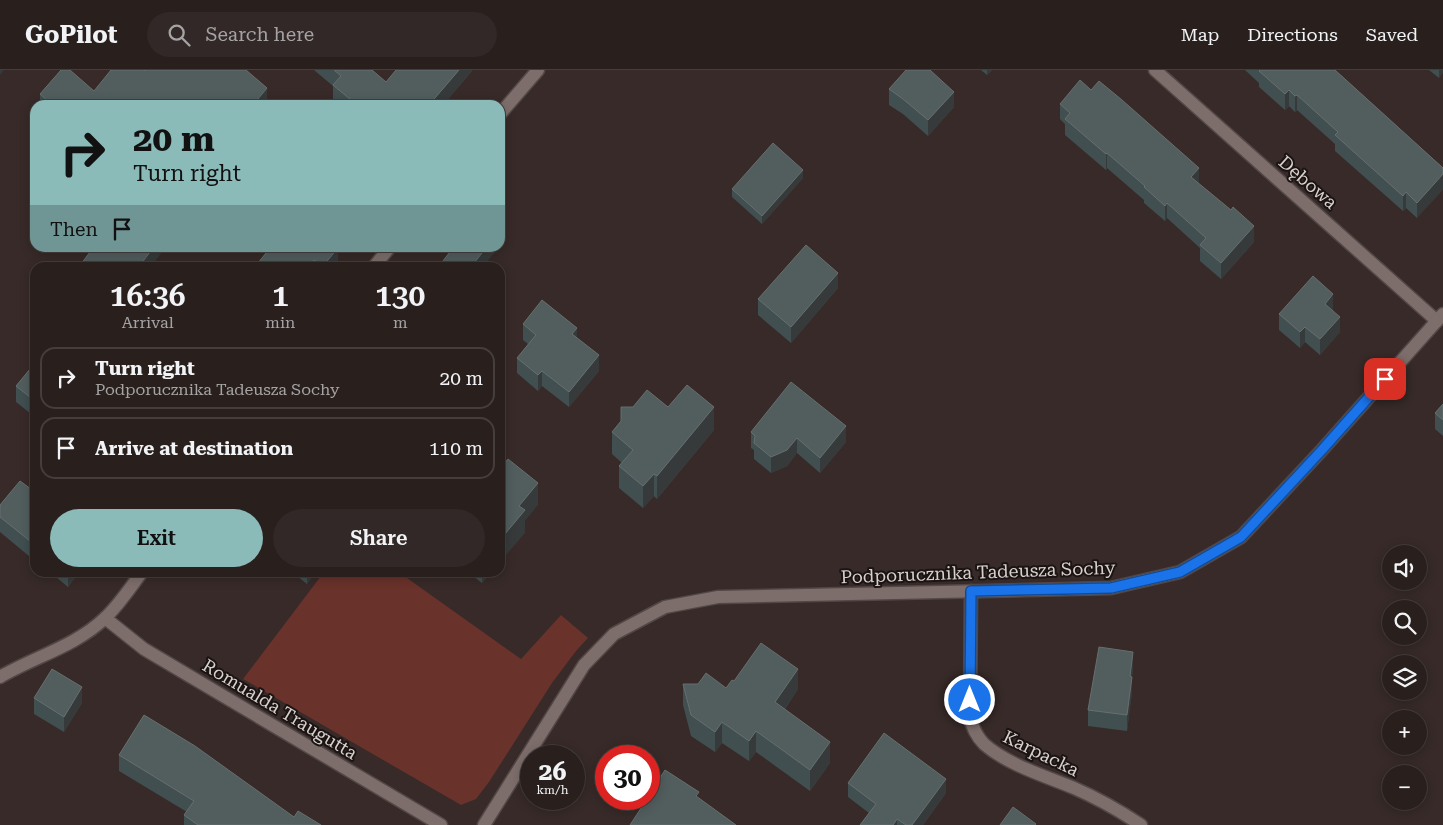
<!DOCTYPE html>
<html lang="en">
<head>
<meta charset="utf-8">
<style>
  body { margin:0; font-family:"Roboto Serif",serif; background:#312827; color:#f1f3f6; height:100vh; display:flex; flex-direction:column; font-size:19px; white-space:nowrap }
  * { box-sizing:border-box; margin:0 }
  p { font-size:16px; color:#a5a3a4 }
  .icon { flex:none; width:28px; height:28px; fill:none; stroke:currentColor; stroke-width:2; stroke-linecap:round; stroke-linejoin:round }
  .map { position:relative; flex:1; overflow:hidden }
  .panel { position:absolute; left:30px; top:192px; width:475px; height:315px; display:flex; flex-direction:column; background:#29201e; border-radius:15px; box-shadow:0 2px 12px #0003,0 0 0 1px #453e3c }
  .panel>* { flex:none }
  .banner { position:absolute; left:30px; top:30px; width:475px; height:152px; border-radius:15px; box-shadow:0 2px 12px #0003,0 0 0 1px #453e3c; background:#8bbbb9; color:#111; overflow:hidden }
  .tools { position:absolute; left:1382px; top:475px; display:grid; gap:10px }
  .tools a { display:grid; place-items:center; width:45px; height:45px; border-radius:50%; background:#29201e; box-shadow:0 2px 12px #0003,0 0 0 1px #453e3c; font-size:25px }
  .speed { position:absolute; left:520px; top:675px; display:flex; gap:10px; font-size:25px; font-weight:700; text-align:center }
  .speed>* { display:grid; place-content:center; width:65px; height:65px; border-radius:50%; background:#29201e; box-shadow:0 2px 12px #0003,0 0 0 1px #453e3c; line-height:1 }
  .speed small { font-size:12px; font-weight:400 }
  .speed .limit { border:8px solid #d22; background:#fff; color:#111 }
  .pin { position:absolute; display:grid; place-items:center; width:42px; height:42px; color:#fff; margin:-21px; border-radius:10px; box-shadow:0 2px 8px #0006 }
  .me { position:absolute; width:55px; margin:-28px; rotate:0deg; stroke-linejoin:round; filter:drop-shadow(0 0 4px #0008) }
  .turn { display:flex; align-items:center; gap:18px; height:105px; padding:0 20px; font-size:22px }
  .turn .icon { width:65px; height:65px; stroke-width:2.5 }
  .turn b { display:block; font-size:35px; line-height:42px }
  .then { display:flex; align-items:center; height:48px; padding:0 20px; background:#0003; gap:10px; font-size:19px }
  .eta { display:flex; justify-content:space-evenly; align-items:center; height:85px; text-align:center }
  .eta b { font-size:30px; font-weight:600; line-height:35px }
  .action { display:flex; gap:10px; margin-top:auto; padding:10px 20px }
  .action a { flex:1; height:58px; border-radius:30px; background:#8bbbb9; color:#111; font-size:20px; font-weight:600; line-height:58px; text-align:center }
  .action a+a { background:#312827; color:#f1f3f6 }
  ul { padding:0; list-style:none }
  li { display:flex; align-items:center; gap:15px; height:62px; margin:0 10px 8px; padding:0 10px; border:2px solid #453e3c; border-radius:15px }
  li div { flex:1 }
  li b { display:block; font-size:19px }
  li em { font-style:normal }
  header { display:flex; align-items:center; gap:30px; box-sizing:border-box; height:70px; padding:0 25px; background:#29201e; border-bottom:1px solid #453e3c }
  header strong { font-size:24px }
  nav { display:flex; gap:28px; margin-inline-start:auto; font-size:18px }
  .search { width:350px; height:45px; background:#312827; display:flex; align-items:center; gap:12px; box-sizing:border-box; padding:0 18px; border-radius:28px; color:#a5a3a4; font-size:19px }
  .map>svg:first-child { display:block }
  .green { fill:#69322b }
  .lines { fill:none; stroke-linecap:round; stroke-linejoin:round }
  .street-casing { stroke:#524745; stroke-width:15 }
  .street { stroke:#7d6e6b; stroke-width:12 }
  .wall { fill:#414f50 }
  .shaded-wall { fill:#363a3a }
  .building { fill:#525d5d; stroke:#676f6f }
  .route-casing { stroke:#114b97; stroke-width:12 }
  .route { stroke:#1a73e8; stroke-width:9 }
  .labels { text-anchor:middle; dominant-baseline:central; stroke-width:4; stroke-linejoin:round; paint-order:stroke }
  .street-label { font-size:18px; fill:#d9d0ce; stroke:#1a1413 }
</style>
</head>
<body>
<header>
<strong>GoPilot</strong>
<div class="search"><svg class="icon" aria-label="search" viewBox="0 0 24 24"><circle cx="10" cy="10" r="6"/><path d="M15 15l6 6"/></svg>Search here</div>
<nav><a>Map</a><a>Directions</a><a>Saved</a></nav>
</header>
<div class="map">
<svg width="1443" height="755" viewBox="0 0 1443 755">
  <rect width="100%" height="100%" fill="#372a28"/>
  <path class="green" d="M 324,502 L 400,503 L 521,589 L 561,545 L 588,568 L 576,581 L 552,613 L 489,712 L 476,729 L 461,735 L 243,609 Z"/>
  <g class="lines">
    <g class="street-casing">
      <g id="street">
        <path d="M 1155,0 L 1437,251"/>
        <path d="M 500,44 L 538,0"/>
        <path d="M 373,198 L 389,178"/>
        <path d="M 971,521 L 970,648 C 973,658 976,666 984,674 C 1008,695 1045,706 1074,718 C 1097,728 1120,741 1141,755"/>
        <path d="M 105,548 L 144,579 L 441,755"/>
        <path d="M 0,607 C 34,587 76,576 105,548 C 119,535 130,518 142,502"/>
        <path d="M 484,755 L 584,595 L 614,564 L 665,537 L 718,527 L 1111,518 L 1180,502 L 1241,467 L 1321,381 L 1443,244"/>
      </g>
    </g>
    <use href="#street" class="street"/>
  </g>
  <g class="wall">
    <path d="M 314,0 L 372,0 L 386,12 L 472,0 L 472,1 L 443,35 L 337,35 L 333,32 L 333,16 Z"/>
    <path d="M 981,0 L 992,0 L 987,5 Z"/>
    <path d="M 1245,0 L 1335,0 L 1443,98 L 1417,148 L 1406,138 L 1403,141 L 1335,81 L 1335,74 L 1297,40 L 1295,42 L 1289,36 L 1285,40 L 1259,17 L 1259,13 Z"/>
    <path d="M 1429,0 L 1443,0 L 1439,8 Z"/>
    <path d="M 145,1 L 267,34 L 266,35 L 40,35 L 40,24 L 94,21 Z"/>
    <path d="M 889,19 L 954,37 L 928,66 L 903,44 L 889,35 Z"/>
    <path d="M 1060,34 L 1198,113 L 1254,172 L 1221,209 L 1200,191 L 1200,178 L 1167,148 L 1165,151 L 1144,133 L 1144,130 L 1107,98 L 1106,100 L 1065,65 L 1065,54 L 1060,49 Z"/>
    <path d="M 803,108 L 762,154 L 732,127 L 732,119 Z"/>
    <path d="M 270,178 L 338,194 L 335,198 L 254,198 Z"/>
    <path d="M 838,218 L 791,273 L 758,245 L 758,229 Z"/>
    <path d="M 1333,240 L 1333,241 L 1340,262 L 1320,285 L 1305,272 L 1300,278 L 1279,260 L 1279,244 Z"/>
    <path d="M 523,254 L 577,268 L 599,301 L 569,337 L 542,316 L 538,321 L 517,303 L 517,288 L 528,274 L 523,270 Z"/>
    <path d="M 35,293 L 35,347 L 16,332 L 16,316 Z"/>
    <path d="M 1443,334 L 1443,366 L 1435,359 L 1435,343 Z"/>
    <path d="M 668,337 L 714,360 L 657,429 L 654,426 L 643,438 L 619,418 L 619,396 L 622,393 L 612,384 L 612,362 Z"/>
    <path d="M 751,362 L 846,372 L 820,403 L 797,383 L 787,396 L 771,403 L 754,389 L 754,380 L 751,378 Z"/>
    <path d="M 35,422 L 35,491 L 0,462 L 0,435 Z"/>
    <path d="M 50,502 L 79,502 L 68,517 Z"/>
    <path d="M 292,502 L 315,502 L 307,514 Z"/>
    <path d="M 468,502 L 491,502 L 482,513 Z"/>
    <path d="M 1133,598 L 1132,607 L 1132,622 L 1127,661 L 1088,656 L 1088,640 Z"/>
    <path d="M 734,611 L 798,619 L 785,639 L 830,693 L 810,721 L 756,682 L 749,691 L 722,673 L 715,682 L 691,666 L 683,635 L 683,614 L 726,618 Z"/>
    <path d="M 34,628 L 82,633 L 64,662 L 34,644 Z"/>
    <path d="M 119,685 L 294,747 L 321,755 L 184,755 L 184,745 L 187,742 L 119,701 Z"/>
    <path d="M 848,713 L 946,723 L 923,755 L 860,755 L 869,743 L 848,727 Z"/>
  </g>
  <g class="shaded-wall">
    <path d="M 0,0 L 4,0 L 0,5 Z"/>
    <path d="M 459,0 L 472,0 L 472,1 L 443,35 L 429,35 Z"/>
    <path d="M 987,0 L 992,0 L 987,5 Z"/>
    <path d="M 1439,0 L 1443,0 L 1443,3 L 1439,8 Z"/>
    <path d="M 267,18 L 267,34 L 266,35 L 253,35 Z"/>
    <path d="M 1289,20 L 1289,36 L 1285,40 L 1285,24 Z"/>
    <path d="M 954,22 L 954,37 L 928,66 L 928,50 Z"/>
    <path d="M 1297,25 L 1297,40 L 1295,42 L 1295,26 Z"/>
    <path d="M 1107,83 L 1107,98 L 1106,100 L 1106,84 Z"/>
    <path d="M 1199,98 L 1199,113 L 1191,107 Z"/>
    <path d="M 803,100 L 803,108 L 762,154 L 762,146 Z"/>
    <path d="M 1443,104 L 1443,120 L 1417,148 L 1417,133 Z"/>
    <path d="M 1406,122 L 1406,138 L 1403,141 L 1403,126 Z"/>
    <path d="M 1167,133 L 1167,148 L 1165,151 L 1165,136 Z"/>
    <path d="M 1254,156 L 1254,172 L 1221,209 L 1221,193 Z"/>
    <path d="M 501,158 L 501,174 L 500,175 L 500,159 Z"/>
    <path d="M 153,178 L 165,178 L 150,198 L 138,198 Z"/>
    <path d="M 338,178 L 338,194 L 335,198 L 323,198 L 323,196 Z"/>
    <path d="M 486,178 L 498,178 L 482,198 L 470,198 Z"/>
    <path d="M 314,190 L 314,198 L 308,198 Z"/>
    <path d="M 838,203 L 838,218 L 791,273 L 791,257 Z"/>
    <path d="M 1333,224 L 1333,240 L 1325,250 L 1325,234 Z"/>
    <path d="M 1340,247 L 1340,262 L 1320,285 L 1320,269 Z"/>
    <path d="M 1305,257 L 1305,272 L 1300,278 L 1300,262 Z"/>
    <path d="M 577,258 L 577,274 L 572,264 Z"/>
    <path d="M 599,285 L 599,301 L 569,337 L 569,322 Z"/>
    <path d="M 542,301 L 542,316 L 538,321 L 538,305 Z"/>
    <path d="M 714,337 L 714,360 L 657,429 L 657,406 Z"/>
    <path d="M 846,356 L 846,372 L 820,403 L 820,388 Z"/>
    <path d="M 797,368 L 797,383 L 787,396 L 771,403 L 771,387 Z"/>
    <path d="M 654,404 L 654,426 L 643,438 L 643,416 Z"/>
    <path d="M 538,413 L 538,435 L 525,451 L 525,463 L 500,492 L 500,470 L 519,436 Z"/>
    <path d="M 68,502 L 79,502 L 68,517 Z"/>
    <path d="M 307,502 L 315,502 L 307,514 Z"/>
    <path d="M 482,502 L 491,502 L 482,513 Z"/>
    <path d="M 1133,582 L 1133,598 L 1131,616 L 1132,607 L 1132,622 L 1127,661 L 1127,645 L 1130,606 Z"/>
    <path d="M 798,599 L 798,619 L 775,653 L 775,632 Z"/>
    <path d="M 82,617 L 82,633 L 64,662 L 64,647 Z"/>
    <path d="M 722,652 L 722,673 L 715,682 L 715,662 Z"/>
    <path d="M 756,661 L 756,682 L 749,691 L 749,671 Z"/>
    <path d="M 830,672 L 830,693 L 810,721 L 810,700 Z"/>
    <path d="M 946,709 L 946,723 L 923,755 L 912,755 Z"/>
    <path d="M 897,749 L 897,755 L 893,755 Z"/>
  </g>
  <g class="building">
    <path d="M 61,0 L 70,0 L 94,21 L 111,0 L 144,0 L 145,1 L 145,0 L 246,0 L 267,18 L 253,35 L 52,35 L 40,24 Z"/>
    <path d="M 334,0 L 372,0 L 386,12 L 396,0 L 459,0 L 429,35 L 357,35 L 333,15 L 341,6 Z"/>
    <path d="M 906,0 L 930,0 L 954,22 L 928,50 L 903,29 L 889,19 Z"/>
    <path d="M 1260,0 L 1335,0 L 1443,98 L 1443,104 L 1417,133 L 1406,122 L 1403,126 L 1335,65 L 1338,62 L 1297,25 L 1295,26 L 1289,20 L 1285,24 L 1259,1 Z"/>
    <path d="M 1080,10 L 1091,20 L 1099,11 L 1122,30 L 1199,98 L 1191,107 L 1231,140 L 1233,137 L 1254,156 L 1221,193 L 1200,175 L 1206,168 L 1167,133 L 1165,136 L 1144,117 L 1145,116 L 1107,83 L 1106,84 L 1065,49 L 1070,43 L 1060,34 Z"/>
    <path d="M 773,73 L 803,100 L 762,146 L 732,119 Z"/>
    <path d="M 806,175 L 838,203 L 791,257 L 758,229 Z"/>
    <path d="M 93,178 L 153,178 L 138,198 L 78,198 Z"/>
    <path d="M 270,178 L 338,178 L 323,196 L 314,190 L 308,198 L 254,198 Z"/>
    <path d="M 453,178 L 486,178 L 470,198 L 441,198 L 439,196 Z"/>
    <path d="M 1313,206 L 1333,224 L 1325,234 L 1340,247 L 1320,269 L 1305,257 L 1300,262 L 1279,244 Z"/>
    <path d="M 542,230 L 577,258 L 572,264 L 599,285 L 569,322 L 542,301 L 538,305 L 517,288 L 536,265 L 523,254 Z"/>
    <path d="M 35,293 L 35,331 L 16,316 Z"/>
    <path d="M 791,312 L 846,356 L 820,388 L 797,368 L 787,380 L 771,387 L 754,373 L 755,366 L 751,362 Z"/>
    <path d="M 687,315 L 714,337 L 657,406 L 654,404 L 643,416 L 619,396 L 633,380 L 612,362 L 621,351 L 621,337 L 633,337 L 647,320 L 668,337 Z"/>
    <path d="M 1443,334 L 1443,350 L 1435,343 Z"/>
    <path d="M 508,389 L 538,413 L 519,436 L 525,440 L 500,470 L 500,399 Z"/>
    <path d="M 20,411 L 35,422 L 35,475 L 0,447 L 0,435 Z"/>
    <path d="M 761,573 L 798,599 L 775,632 L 830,672 L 810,700 L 756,661 L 749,671 L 722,652 L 715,662 L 691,645 L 683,614 L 698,614 L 706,603 L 726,618 L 732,610 L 734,611 Z"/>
    <path d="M 1099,577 L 1133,582 L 1130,606 L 1132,607 L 1127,645 L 1088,640 Z"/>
    <path d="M 52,599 L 82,617 L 64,647 L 34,628 Z"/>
    <path d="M 144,645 L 195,676 L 294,747 L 298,741 L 321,755 L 198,755 L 184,745 L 194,731 L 119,685 Z"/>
    <path d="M 884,663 L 946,709 L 912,755 L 906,755 L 897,749 L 893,755 L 860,755 L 876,734 L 848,713 Z"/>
    <path d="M 665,700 L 699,722 L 696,726 L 736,755 L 630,755 L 647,729 L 649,729 L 649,725 Z"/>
    <path d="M 1013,737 L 1036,754 L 1035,755 L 1000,755 Z"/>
  </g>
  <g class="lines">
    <g class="route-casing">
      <path id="route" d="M 970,630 L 971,521 L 1111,518 L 1180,502 L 1241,467 L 1321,381 L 1385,309"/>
    </g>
    <use href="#route" class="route"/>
  </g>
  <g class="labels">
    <g class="street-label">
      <text transform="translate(1308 112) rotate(41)">Dębowa</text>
      <text transform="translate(978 502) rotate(-2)">Podporucznika Tadeusza Sochy</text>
      <text transform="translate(280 639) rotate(31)">Romualda Traugutta</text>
      <text transform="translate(1041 683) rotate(26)">Karpacka</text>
    </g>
  </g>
</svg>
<div class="tools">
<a><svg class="icon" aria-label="sound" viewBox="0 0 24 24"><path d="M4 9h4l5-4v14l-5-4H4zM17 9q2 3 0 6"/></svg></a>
<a><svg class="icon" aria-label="search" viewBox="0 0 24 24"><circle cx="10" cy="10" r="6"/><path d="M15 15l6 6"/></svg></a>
<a><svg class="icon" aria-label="layers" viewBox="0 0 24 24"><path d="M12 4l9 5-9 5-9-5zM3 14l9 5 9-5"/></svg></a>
<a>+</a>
<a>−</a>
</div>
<div class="speed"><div>26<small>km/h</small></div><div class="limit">30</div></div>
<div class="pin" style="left:1385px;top:309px;background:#d93025"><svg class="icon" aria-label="arrive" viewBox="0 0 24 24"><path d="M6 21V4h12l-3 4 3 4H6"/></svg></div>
<svg class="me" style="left:970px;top:630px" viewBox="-20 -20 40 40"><circle r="17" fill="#1a73e8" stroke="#fff" stroke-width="3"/><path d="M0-11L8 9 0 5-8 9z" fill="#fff"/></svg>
<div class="banner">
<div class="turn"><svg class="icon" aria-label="right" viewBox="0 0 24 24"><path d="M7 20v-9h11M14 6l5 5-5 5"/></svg><div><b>20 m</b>Turn right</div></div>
<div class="then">Then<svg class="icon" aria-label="arrive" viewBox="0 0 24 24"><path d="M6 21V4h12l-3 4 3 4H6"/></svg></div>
</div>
<section class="panel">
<div class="eta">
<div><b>16:36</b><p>Arrival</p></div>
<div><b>1</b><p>min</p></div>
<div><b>130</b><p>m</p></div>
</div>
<ul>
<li><svg class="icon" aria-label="right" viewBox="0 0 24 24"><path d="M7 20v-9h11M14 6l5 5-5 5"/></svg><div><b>Turn right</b><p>Podporucznika Tadeusza Sochy</p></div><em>20 m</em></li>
<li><svg class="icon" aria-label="arrive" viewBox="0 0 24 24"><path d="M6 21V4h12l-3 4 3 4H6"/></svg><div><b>Arrive at destination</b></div><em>110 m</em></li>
</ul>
<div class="action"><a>Exit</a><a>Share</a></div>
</section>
</div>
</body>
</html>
